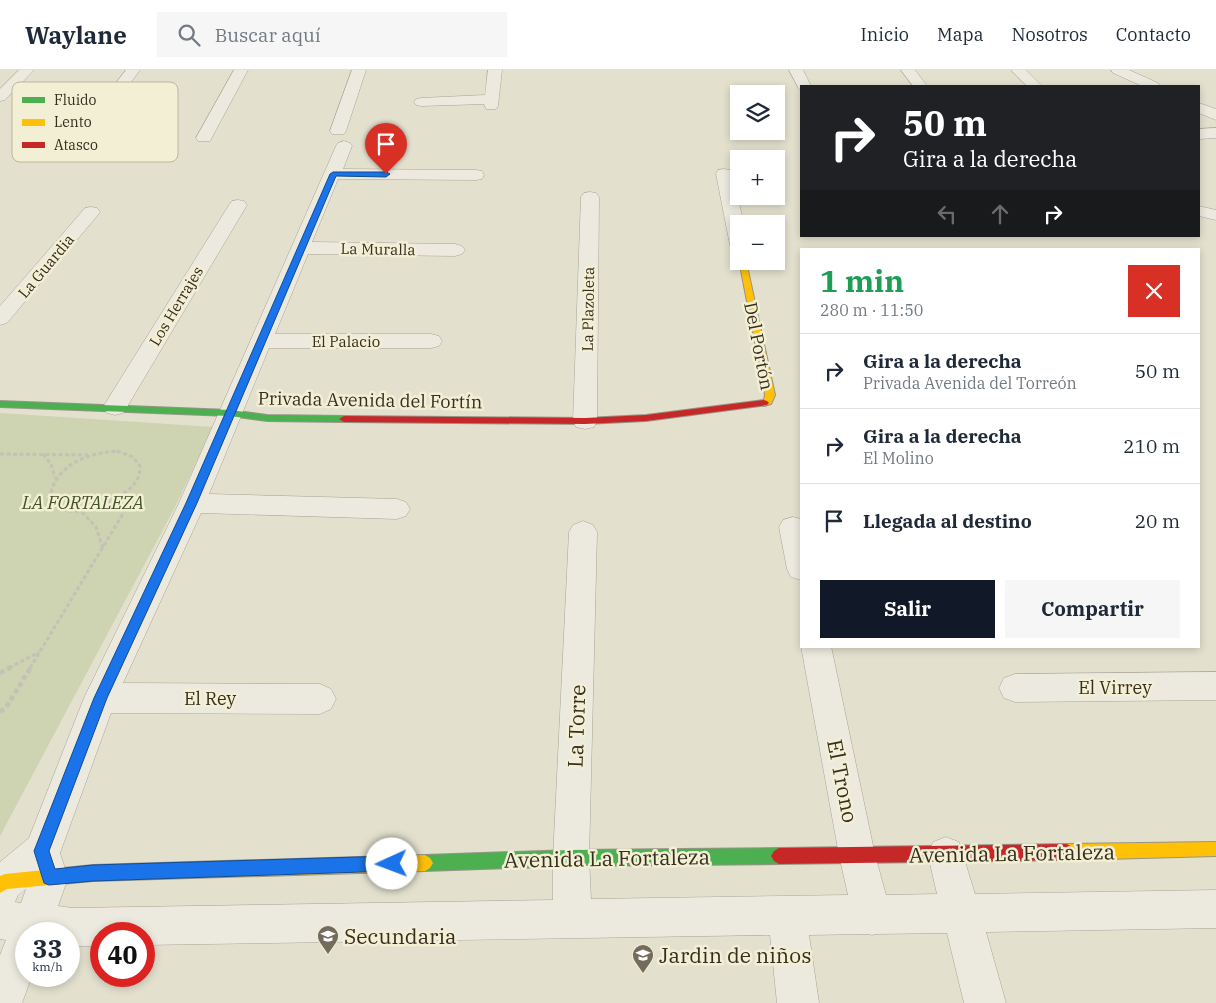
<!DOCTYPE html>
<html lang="es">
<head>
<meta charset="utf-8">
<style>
  body { margin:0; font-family:"IBM Plex Serif",serif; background:#f6f6f7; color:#1f2937; height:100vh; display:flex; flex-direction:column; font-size:19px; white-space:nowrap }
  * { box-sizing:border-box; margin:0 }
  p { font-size:16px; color:#747a83 }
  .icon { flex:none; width:28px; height:28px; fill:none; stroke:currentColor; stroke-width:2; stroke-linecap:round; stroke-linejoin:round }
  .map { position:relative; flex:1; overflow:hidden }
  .drawer { position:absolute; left:800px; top:178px; width:400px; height:400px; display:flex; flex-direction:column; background:#fff; border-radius:0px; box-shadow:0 2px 8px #0003 }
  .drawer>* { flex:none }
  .guide { position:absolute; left:800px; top:15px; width:400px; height:152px; border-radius:0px; box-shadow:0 2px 8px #0003; background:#202124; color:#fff; overflow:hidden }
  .fabs { position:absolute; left:730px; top:15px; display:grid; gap:10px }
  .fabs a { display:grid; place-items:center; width:55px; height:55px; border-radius:0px; background:#fff; box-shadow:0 2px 8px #0003; font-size:25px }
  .speed { position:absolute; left:15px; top:852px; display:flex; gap:10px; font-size:25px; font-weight:700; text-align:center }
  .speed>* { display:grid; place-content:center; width:65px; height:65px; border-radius:50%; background:#fff; box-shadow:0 2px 8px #0003; line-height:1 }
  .speed small { font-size:12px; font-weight:400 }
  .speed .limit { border:8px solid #d22; background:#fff; color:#111 }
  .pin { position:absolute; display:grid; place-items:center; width:42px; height:42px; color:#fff; margin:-51px -21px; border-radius:50% 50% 50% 0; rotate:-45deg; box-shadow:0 0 5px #0007 }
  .pin .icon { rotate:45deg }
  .me { position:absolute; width:55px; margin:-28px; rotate:268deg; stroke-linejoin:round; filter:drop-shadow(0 0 4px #0008) }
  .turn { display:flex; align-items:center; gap:18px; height:105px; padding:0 20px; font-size:22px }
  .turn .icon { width:65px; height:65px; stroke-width:2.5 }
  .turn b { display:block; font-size:35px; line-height:42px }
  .lanes { display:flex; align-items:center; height:48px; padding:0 20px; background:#0003; justify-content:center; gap:25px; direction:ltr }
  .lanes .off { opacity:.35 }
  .round { display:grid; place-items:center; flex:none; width:52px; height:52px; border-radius:0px; background:#f6f6f7 }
  .head { display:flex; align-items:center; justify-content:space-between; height:85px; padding:0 20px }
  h1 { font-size:30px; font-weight:700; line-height:38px; color:#1e9e55 }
  .action { display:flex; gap:10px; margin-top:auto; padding:10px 20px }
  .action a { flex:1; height:58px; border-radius:0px; background:#111827; color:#fff; font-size:20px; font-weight:700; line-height:58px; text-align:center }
  .action a+a { background:#f6f6f7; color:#1f2937 }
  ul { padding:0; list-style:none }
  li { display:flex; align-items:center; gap:15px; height:75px; padding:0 20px; border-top:1px solid #e0e1e3 }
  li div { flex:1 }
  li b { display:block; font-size:19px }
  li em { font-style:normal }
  header { display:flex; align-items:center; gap:30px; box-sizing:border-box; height:70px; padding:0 25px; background:#fff; border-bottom:1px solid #e0e1e3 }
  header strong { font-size:24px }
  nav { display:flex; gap:28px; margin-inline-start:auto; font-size:18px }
  .search { width:350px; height:45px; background:#f6f6f7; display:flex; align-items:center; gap:12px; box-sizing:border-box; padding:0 18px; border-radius:0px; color:#747a83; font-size:19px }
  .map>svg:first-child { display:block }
  .green { fill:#ced3b1 }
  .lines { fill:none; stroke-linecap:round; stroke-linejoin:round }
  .street-casing { stroke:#a8a497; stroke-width:1 }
  .fast-casing { stroke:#989487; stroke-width:2 }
  .slow-casing { stroke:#989487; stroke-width:2 }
  .jam-casing { stroke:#989487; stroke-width:2 }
  .path-far1 { stroke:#c4c1b6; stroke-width:3; stroke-dasharray:4 2.5; stroke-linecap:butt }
  .path { stroke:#c4c1b6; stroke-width:4.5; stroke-dasharray:5 3; stroke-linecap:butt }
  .street { fill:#ece9df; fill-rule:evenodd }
  .fast { fill:#4caf50; fill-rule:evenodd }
  .slow { fill:#ffc107; fill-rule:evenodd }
  .jam { fill:#c62828; fill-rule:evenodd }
  .route { fill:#1a73e8; stroke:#114b97 }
  .labels { text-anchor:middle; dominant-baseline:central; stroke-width:5; stroke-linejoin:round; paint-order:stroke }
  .far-street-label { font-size:15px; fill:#372e1f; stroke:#f3efd5 }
  .street-label { font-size:18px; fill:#372e1f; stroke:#f3efd5 }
  .park-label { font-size:18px; font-style:italic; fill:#415227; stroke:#f3efd5 }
  .near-street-label { font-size:21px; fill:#372e1f; stroke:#f3efd5 }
  .near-poi-label { font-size:21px; fill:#372e1f; stroke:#f3efd5; text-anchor:start }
  .key { fill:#f3efd5; stroke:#bbb59e; stroke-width:1 }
  .key-label { font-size:14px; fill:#372e1f }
</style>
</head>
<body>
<header>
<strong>Waylane</strong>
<div class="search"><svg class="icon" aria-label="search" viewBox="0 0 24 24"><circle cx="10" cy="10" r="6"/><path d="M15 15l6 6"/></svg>Buscar aquí</div>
<nav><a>Inicio</a><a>Mapa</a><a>Nosotros</a><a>Contacto</a></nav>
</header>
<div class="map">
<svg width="1216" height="933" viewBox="0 0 1216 933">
  <rect width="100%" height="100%" fill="#e3e0ce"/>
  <path class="green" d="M 0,343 L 213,357 L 175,437 L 0,766 Z"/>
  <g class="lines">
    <g class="street-casing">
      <g id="street">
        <path d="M 19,0 L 34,0 L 5,30 L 0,31 L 0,19 Z"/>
        <path d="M 126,0 L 140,0 L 82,78 L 70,78 L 68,75 L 70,72 Z"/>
        <path d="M 234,0 L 248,0 L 210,71 L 198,71 L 196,68 Z"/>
        <path d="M 352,0 L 366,0 L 346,61 L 344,64 L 332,64 L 330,61 Z"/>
        <path d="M 488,0 L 502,0 L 498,36 L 496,39 L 486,39 L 484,34 L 421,36 L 416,35 L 414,32 L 416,29 L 421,28 L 485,25 Z"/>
        <path d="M 789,0 L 803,0 L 811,16 L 801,16 L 801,20 L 799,19 Z"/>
        <path d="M 901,0 L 915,0 L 927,16 L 913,16 Z"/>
        <path d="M 1011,0 L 1026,0 L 1042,16 L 1027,16 Z"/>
        <path d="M 1111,0 L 1129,0 L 1158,13 L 1160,16 L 1142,16 L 1113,3 Z"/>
        <path d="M 1199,33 L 1216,39 L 1216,50 L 1199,43 Z"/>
        <path d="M 1216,58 L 1216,68 L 1199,69 L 1199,59 Z"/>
        <path d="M 344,71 L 350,73 L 352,76 L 343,99 L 476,100 L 482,101 L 484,105 L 482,109 L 476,110 L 338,109 L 312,172 L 455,174 L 462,176 L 465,180 L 462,184 L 455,186 L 308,184 L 275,264 L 431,264 L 439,266 L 442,271 L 439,276 L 431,278 L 269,278 L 209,424 L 397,429 L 406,432 L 410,439 L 406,446 L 397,449 L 201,443 L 123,613 L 320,614 L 331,619 L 336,629 L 331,639 L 320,644 L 111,643 L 60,783 L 68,808 L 58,836 L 72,838 L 553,830 L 553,788 L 569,462 L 573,455 L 583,451 L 593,455 L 597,462 L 589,788 L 591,829 L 848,825 L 839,785 L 801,576 L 801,575 L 801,576 L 831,576 L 875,785 L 886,825 L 937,824 L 928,785 L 933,772 L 946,767 L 959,772 L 975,824 L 1216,820 L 1216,858 L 986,862 L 1006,933 L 964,933 L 947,863 L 876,864 L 872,865 L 868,864 L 809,865 L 819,933 L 777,933 L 770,865 L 144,875 L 144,864 L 101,864 L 101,876 L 69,876 L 69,864 L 26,864 L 26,906 L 32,906 L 22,933 L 0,933 L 0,885 L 6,870 L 0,869 L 0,792 L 29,768 L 84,628 L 179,433 L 336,76 L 338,73 ZM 26,819 L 21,833 L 15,832 L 18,825 Z"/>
        <path d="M 724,99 L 730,100 L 732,104 L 744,154 L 739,154 L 739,181 L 732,179 L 730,175 L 716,104 L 718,100 Z"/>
        <path d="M 590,122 L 596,123 L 599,127 L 597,351 L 594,357 L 585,359 L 576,357 L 573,351 L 581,127 L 584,123 Z"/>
        <path d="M 238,130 L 244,131 L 247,135 L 127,337 L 123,343 L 115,345 L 107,343 L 103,337 L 229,135 L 232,131 Z"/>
        <path d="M 1199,136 L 1216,140 L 1216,150 L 1199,146 Z"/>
        <path d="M 91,137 L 97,138 L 100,142 L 97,146 L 7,253 L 0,255 L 0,236 L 85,138 Z"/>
        <path d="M 793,447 L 801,449 L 801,510 L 791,507 L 787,499 L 779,457 L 783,450 Z"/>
        <path d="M 1216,602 L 1216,630 L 1015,632 L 1004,628 L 999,618 L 1004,608 L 1015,604 Z"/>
      </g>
    </g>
    <g class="fast-casing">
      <g id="fast">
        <path d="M 0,331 L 230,340 L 267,345 L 344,346 L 349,349 L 344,352 L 267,351 L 230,346 L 0,337 Z"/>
        <path d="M 779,778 L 784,781 L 787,786 L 784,791 L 779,794 L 571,796 L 425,801 L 420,798 L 417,793 L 420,788 L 425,785 L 571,780 Z"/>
      </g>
    </g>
    <g class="slow-casing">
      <g id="slow">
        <path d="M 739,190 L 746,191 L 775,325 L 771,334 L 764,336 L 759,333 L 764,330 L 765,325 Z"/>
        <path d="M 1216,772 L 1216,786 L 1067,790 L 1062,787 L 1059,782 L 1062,777 L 1067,774 Z"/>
        <path d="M 425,785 L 430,788 L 433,793 L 430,798 L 425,801 L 93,811 L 7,819 L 0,823 L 0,806 L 5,804 L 93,795 Z"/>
      </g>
    </g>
    <g class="jam-casing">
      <g id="jam">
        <path d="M 764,330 L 767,331 L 769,333 L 767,335 L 646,351 L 585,354 L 344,352 L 339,349 L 344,346 L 585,348 L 646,345 Z"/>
        <path d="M 1067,774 L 1072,777 L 1075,782 L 1072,787 L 1067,790 L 779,794 L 774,791 L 771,786 L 774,781 L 779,778 Z"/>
      </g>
    </g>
    <g class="path-far1">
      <path d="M 117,381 L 133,387 L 140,396 C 140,400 140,404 138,408 C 128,429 74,454 54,434 C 50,430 50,422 53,416 C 64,391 92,383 117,381 Z"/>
      <path d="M 0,384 L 88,385"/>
      <path d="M 43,384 L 51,394 L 55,408"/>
      <path d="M 82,442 L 96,457 L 103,479"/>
      <path d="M 9,598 L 39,582"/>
      <path d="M 30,598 L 124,442 L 126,423"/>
    </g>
    <g class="path">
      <path d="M 0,603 L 11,597"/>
      <path d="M 0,642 L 7,636 L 31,597"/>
    </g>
    <use href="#street" class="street"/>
    <use href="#fast" class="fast"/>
    <use href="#slow" class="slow"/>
    <use href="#jam" class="jam"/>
  </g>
  <path class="route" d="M 333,102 L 386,102 L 390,104 L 386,107 L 336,106 L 197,433 L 107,628 L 49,781 L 55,799 L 93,795 L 392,786 L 397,788 L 399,794 L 397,799 L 392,801 L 93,811 L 49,815 L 44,813 L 34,781 L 94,628 L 186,433 L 330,104 Z"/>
  <defs>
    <g id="school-pin" transform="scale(1.125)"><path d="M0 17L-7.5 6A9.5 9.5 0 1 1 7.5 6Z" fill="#736c5c" stroke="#f3efd5"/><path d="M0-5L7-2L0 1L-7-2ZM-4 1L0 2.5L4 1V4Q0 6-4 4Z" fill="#fff"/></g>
  </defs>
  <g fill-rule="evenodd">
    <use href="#school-pin" x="328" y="866"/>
    <use href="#school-pin" x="643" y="885"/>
  </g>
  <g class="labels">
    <g class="far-street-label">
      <text transform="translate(378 179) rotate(1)">La Muralla</text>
      <text transform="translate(46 196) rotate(-50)">La Guardia</text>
      <text transform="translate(176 236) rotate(-59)">Los Herrajes</text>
      <text transform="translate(588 239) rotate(-89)">La Plazoleta</text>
      <text x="346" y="271">El Palacio</text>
    </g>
    <g class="street-label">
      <text transform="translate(759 276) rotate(79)">Del Portón</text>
      <text transform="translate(370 330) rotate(1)">Privada Avenida del Fortín</text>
      <text x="1115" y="617">El Virrey</text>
      <text x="210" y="628">El Rey</text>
    </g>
    <g class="park-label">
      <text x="83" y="432">LA FORTALEZA</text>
    </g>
    <g class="near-street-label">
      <text transform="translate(576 656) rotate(-88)">La Torre</text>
      <text transform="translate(843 711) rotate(79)">El Trono</text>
      <text transform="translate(1012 783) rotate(-1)">Avenida La Fortaleza</text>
      <text transform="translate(607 788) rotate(-1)">Avenida La Fortaleza</text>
    </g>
    <g class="near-poi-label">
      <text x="344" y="866">Secundaria</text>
      <text x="659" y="885">Jardin de niños</text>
    </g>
  </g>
  <rect x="12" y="12" width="166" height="80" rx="8" class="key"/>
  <rect x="22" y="27" width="23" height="6" fill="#4caf50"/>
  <rect x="22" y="49" width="23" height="7" fill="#ffc107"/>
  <rect x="22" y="72" width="23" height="6" fill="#c62828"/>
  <g class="key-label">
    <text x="54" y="35">Fluido</text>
    <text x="54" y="57">Lento</text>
    <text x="54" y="80">Atasco</text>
  </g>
</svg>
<div class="fabs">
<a><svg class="icon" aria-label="layers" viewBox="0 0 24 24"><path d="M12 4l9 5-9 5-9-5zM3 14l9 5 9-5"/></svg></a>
<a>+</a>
<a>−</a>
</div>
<div class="speed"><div>33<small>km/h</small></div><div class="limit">40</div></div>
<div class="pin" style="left:386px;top:104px;background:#d93025"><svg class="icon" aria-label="arrive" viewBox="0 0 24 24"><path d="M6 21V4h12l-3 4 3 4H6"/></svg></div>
<svg class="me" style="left:392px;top:794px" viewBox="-20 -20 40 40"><circle r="19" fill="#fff"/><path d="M0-13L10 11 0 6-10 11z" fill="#1a73e8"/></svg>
<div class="guide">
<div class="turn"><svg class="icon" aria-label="right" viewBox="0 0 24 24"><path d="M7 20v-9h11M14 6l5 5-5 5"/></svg><div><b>50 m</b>Gira a la derecha</div></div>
<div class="lanes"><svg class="icon off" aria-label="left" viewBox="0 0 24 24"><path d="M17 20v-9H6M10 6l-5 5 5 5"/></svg><svg class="icon off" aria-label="ahead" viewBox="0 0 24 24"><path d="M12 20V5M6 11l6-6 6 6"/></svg><svg class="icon" aria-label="right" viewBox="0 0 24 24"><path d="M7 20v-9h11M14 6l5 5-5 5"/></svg></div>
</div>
<section class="drawer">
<div class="head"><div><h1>1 min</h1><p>280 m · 11:50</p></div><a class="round" style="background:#d93025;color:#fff"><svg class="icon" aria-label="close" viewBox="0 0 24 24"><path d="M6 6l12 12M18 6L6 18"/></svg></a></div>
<ul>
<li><svg class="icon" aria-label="right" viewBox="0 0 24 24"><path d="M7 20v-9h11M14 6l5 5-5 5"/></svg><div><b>Gira a la derecha</b><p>Privada Avenida del Torreón</p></div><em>50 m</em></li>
<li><svg class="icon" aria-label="right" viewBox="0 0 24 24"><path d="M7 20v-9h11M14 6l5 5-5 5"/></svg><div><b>Gira a la derecha</b><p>El Molino</p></div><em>210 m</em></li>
<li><svg class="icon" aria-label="arrive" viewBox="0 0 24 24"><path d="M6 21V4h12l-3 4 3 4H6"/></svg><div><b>Llegada al destino</b></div><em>20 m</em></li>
</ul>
<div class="action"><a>Salir</a><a>Compartir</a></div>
</section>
</div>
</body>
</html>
